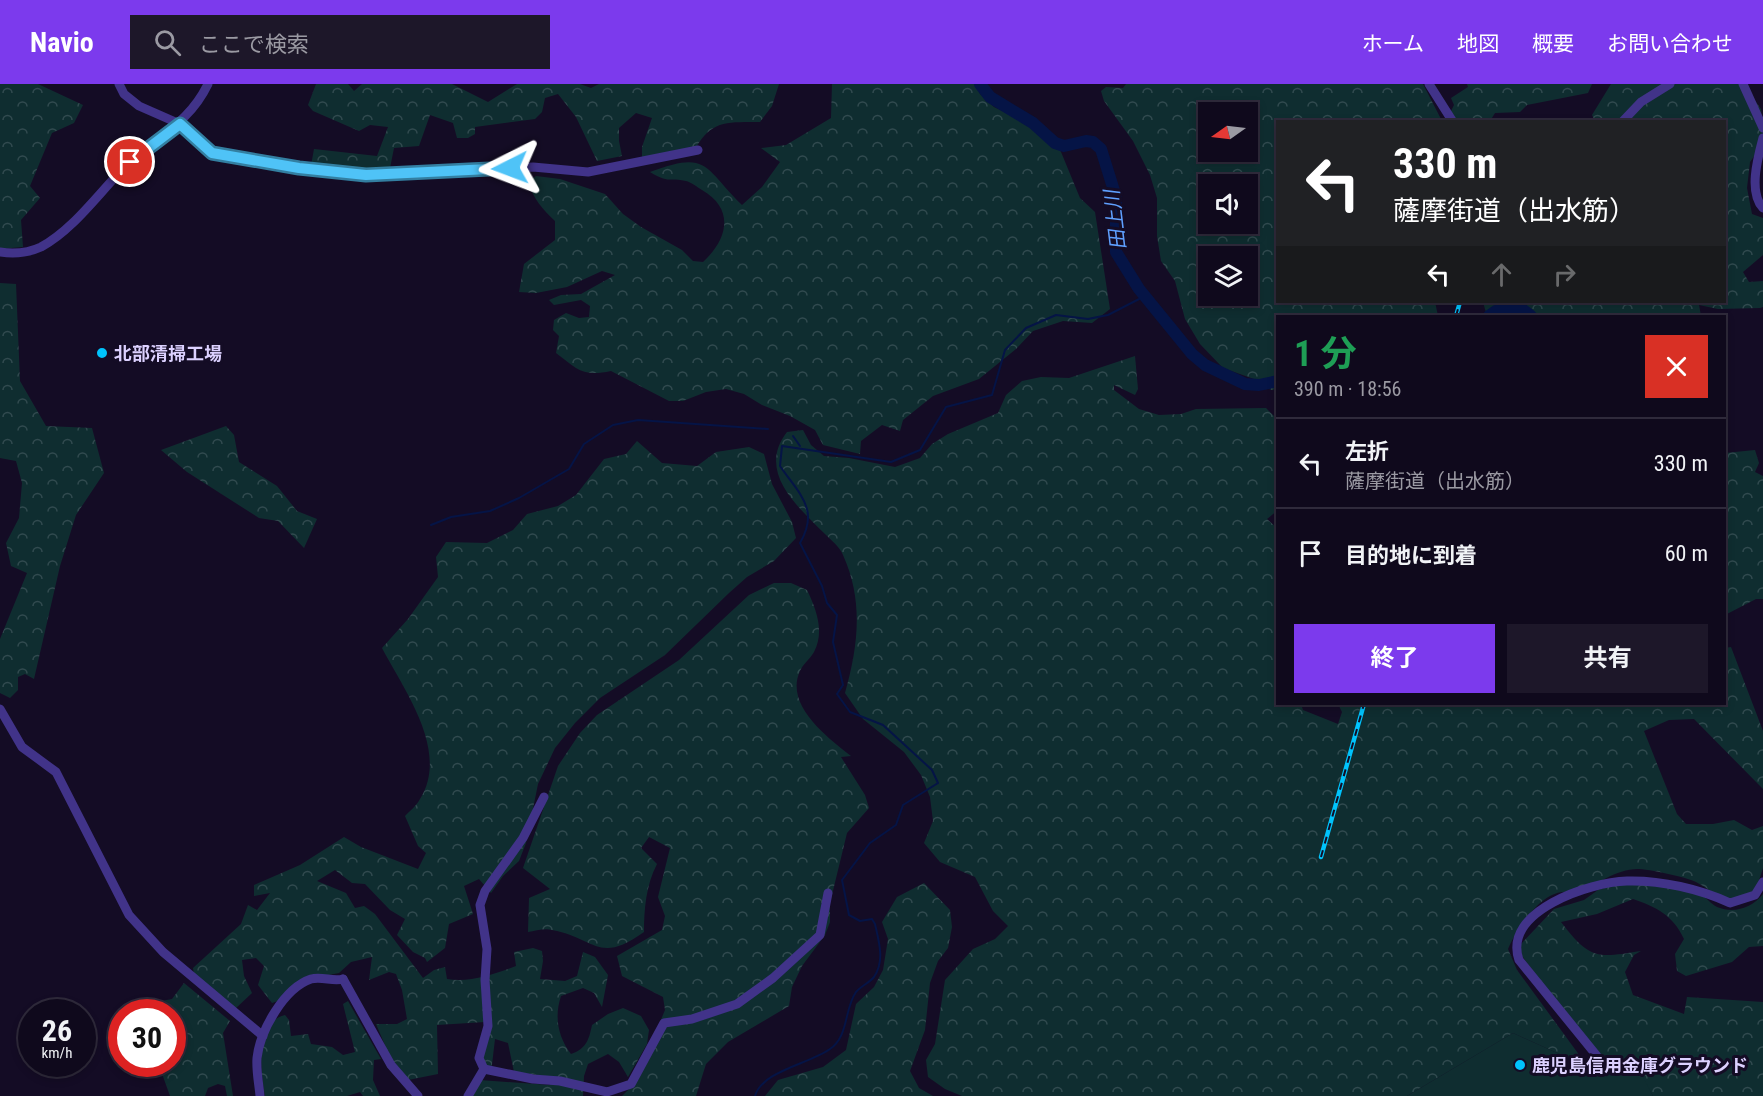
<!DOCTYPE html>
<html lang="ja">
<head>
<meta charset="utf-8">
<style>
  body { margin:0; font-family:"Roboto Condensed","Noto Sans JP",sans-serif; background:#1d1729; color:#f1f3f6; height:100vh; display:flex; flex-direction:column; font-size:22px; white-space:nowrap }
  * { box-sizing:border-box; margin:0 }
  p { font-size:20px; color:#9b9aa3 }
  .icon { flex:none; width:33px; height:33px; fill:none; stroke:currentColor; stroke-width:2; stroke-linecap:round; stroke-linejoin:round }
  .map { position:relative; flex:1; overflow:hidden }
  .panel { position:absolute; left:1276px; top:231px; width:450px; height:390px; display:flex; flex-direction:column; background:#0f091c; border-radius:0px; box-shadow:0 3px 9px #0003,0 0 0 2px #2f2a3b }
  .panel>* { flex:none }
  .banner { position:absolute; left:1276px; top:36px; width:450px; height:183px; border-radius:0px; box-shadow:0 3px 9px #0003,0 0 0 2px #2f2a3b; background:#202124; color:#fff; overflow:hidden }
  .needle { width:39px; rotate:256deg }
  .buttons { position:absolute; left:1198px; top:18px; display:grid; gap:12px }
  .buttons a { display:grid; place-items:center; width:60px; height:60px; border-radius:0px; background:#0f091c; box-shadow:0 3px 9px #0003,0 0 0 2px #2f2a3b; font-size:30px }
  .speed { position:absolute; left:18px; top:915px; display:flex; gap:12px; font-size:30px; font-weight:700; text-align:center }
  .speed>* { display:grid; place-content:center; width:78px; height:78px; border-radius:50%; background:#0f091c; box-shadow:0 3px 9px #0003,0 0 0 2px #2f2a3b; line-height:1 }
  .speed small { font-size:15px; font-weight:400 }
  .speed .limit { border:9px solid #d22; background:#fff; color:#111 }
  .pin { position:absolute; display:grid; place-items:center; width:51px; height:51px; color:#fff; margin:-26px; border:3px solid #fff; border-radius:50%; box-shadow:0 2px 6px #0007 }
  .me { position:absolute; width:66px; margin:-33px; rotate:267deg; stroke-linejoin:round; filter:drop-shadow(0 0 4px #0008) }
  .turn { display:flex; align-items:center; gap:21px; height:126px; padding:0 18px; font-size:27px }
  .turn .icon { width:78px; height:78px; stroke-width:2.5 }
  .turn b { display:block; font-size:42px; line-height:51px }
  .lanes { display:flex; align-items:center; height:57px; padding:0 18px; background:#0003; justify-content:center; gap:30px; direction:ltr }
  .lanes .off { opacity:.35 }
  .round { display:grid; place-items:center; flex:none; width:63px; height:63px; border-radius:0px; background:#1d1729 }
  .overview { display:flex; align-items:center; justify-content:space-between; height:102px; padding:0 18px }
  h1 { font-size:36px; font-weight:700; line-height:45px; color:#1e9e55 }
  .primary-button { display:flex; gap:12px; margin-top:auto; padding:12px 18px }
  .primary-button a { flex:1; height:69px; border-radius:0px; background:#7c3aed; color:#fff; font-size:24px; font-weight:700; line-height:69px; text-align:center }
  .primary-button a+a { background:#1d1729; color:#f1f3f6 }
  ul { padding:0; list-style:none }
  li { display:flex; align-items:center; gap:18px; height:90px; padding:0 18px; border-top:2px solid #2f2a3b }
  li div { flex:1 }
  li b { display:block; font-size:22px }
  li em { font-style:normal }
  header { display:flex; align-items:center; gap:36px; box-sizing:border-box; height:84px; padding:0 30px; background:#7c3aed; color:#fff }
  header strong { font-size:28px }
  nav { display:flex; gap:33px; margin-inline-start:auto; font-size:21px }
  .search { width:420px; height:54px; background:#1d1729; display:flex; align-items:center; gap:15px; box-sizing:border-box; padding:0 21px; border-radius:0px; color:#9b9aa3; font-size:22px }
  .map>svg:first-child { display:block }
  .forest { fill:url(#forest-crowns); fill-rule:evenodd }
  .pitch { fill:#0f2d30 }
  .lines { fill:none; stroke-linecap:round; stroke-linejoin:round }
  .stream { stroke:#051446; stroke-width:2 }
  .river { stroke:#051446; stroke-width:12 }
  .minor { stroke:#413389; stroke-width:9 }
  .rail-casing { stroke:#00c3fc; stroke-width:4.5 }
  .rail { stroke:#140c25; stroke-width:2; stroke-dasharray:7; stroke-linecap:butt }
  .route-casing { stroke:#337fa1; stroke-width:15 }
  .route { stroke:#4fc3f7; stroke-width:10 }
  .poi-dot { fill:#00c3fc; stroke:#140c25; stroke-width:2 }
  .labels { text-anchor:middle; dominant-baseline:central; stroke-width:6; stroke-linejoin:round; paint-order:stroke }
  .poi-label { font-size:18px; font-weight:bold; fill:#dcd1ff; stroke:#140c25; text-anchor:start }
  .water-label { font-size:20px; font-style:italic; fill:#5fa0ff; stroke:#140c25 }
</style>
</head>
<body>
<header>
<strong>Navio</strong>
<div class="search"><svg class="icon" aria-label="search" viewBox="0 0 24 24"><circle cx="10" cy="10" r="6"/><path d="M15 15l6 6"/></svg>ここで検索</div>
<nav><a>ホーム</a><a>地図</a><a>概要</a><a>お問い合わせ</a></nav>
</header>
<div class="map">
<svg width="1763" height="1012" viewBox="0 0 1763 1012">
  <defs>
    <pattern id="forest-crowns" width="20" height="18" patternUnits="userSpaceOnUse" patternTransform="scale(1.5)"><rect width="20" height="18" fill="#0f2d30"/><path d="M2 6a3 3 0 1 1 6 0M12 15a3 3 0 1 1 6 0" fill="none" stroke="#314a4f"/></pattern>
  </defs>
  <rect width="100%" height="100%" fill="#140c25"/>
  <g class="forest">
    <path d="M 0,0 L 38,0 L 83,21 L 74,39 L 52,49 L 30,102 L 40,114 L 21,136 L 23,163 L 0,165 Z"/>
    <path d="M 316,0 L 348,0 L 354,7 L 362,0 L 452,0 L 488,18 L 517,0 L 580,0 L 591,4 L 599,0 L 779,0 L 772,22 L 760,38 C 725,38 710,36 693,69 L 642,79 L 642,63 L 652,34 L 636,29 L 619,44 L 619,57 L 622,72 L 597,77 L 576,33 L 558,10 L 545,14 L 542,28 L 535,35 L 475,43 L 475,50 L 468,54 L 457,54 L 453,39 L 430,31 L 419,62 L 394,64 L 388,94 L 310,87 L 314,65 L 377,72 L 388,43 L 370,41 L 359,47 L 313,27 L 308,21 Z"/>
    <path d="M 832,0 L 976,0 L 980,10 L 994,23 L 1049,49 L 1061,68 L 1080,114 L 1095,128 L 1110,225 L 1092,239 L 1063,237 L 1033,247 L 1016,265 L 979,295 L 933,312 L 903,336 L 900,347 L 882,341 L 861,357 L 860,370 L 823,361 L 815,346 L 790,332 L 762,321 L 744,310 L 726,305 L 706,308 L 683,317 L 669,317 L 611,287 C 583,293 578,286 556,269 L 559,252 L 553,246 L 554,236 L 566,229 L 579,234 L 589,233 L 590,222 L 581,216 L 554,221 L 549,216 L 561,211 L 581,210 L 615,191 L 602,187 L 567,203 L 536,209 L 519,208 L 524,180 L 555,156 L 555,137 C 543,126 533,114 528,98 L 536,92 L 560,95 L 605,110 L 623,130 L 641,143 L 682,166 L 693,177 L 703,178 C 728,155 735,125 702,106 C 697,103 691,98 686,97 C 668,93 670,100 650,88 C 709,66 703,83 742,121 L 762,103 L 780,78 L 761,64 L 786,61 L 831,34 Z"/>
    <path d="M 1126,0 L 1423,0 L 1442,37 L 1278,38 L 1278,218 L 1435,218 L 1438,232 L 1278,232 L 1278,305 L 1271,306 L 1254,295 L 1223,284 L 1200,260 L 1185,235 L 1175,197 L 1161,177 L 1157,152 L 1157,114 L 1150,91 L 1133,57 L 1104,17 L 1101,7 L 1106,3 L 1123,4 ZM 1209,28 L 1248,28 L 1248,68 L 1209,68 ZM 1209,100 L 1248,100 L 1248,140 L 1209,140 ZM 1209,172 L 1248,172 L 1248,212 L 1209,212 Z"/>
    <path d="M 1467,0 L 1592,0 L 1588,9 L 1527,21 L 1520,28 L 1495,29 L 1490,37 L 1452,37 L 1448,33 L 1454,21 L 1451,14 L 1468,3 Z"/>
    <path d="M 1611,0 L 1743,0 L 1761,25 L 1763,45 L 1763,60 L 1750,78 L 1747,104 L 1752,130 L 1763,134 L 1763,171 L 1743,188 L 1749,198 L 1763,197 L 1763,223 L 1760,224 L 1718,225 L 1699,221 L 1701,232 L 1487,232 L 1483,218 L 1725,218 L 1725,38 L 1595,37 L 1592,31 Z"/>
    <path d="M 0,199 L 16,200 L 20,297 L 46,342 L 92,344 L 104,389 L 76,431 L 60,482 L 34,595 L 25,590 L 18,593 L 18,606 L 10,614 L 0,609 L 0,555 L 27,489 L 11,482 L 6,459 L 19,434 L 22,399 L 16,377 L 0,374 Z"/>
    <path d="M 1135,272 L 1138,305 L 1135,311 L 1114,301 L 1114,306 L 1139,325 L 1159,331 L 1181,330 L 1196,325 L 1266,324 L 1278,336 L 1278,426 L 1267,435 L 1278,445 L 1278,620 L 1301,620 L 1303,626 L 1338,640 L 1342,628 L 1338,620 L 1725,620 L 1725,564 L 1731,563 L 1763,647 L 1763,705 L 1694,635 L 1669,636 L 1644,647 L 1677,730 L 1686,740 L 1713,740 L 1734,736 L 1752,746 L 1763,742 L 1763,784 L 1755,809 C 1726,825 1720,811 1696,798 C 1686,793 1649,785 1637,785 C 1617,785 1594,801 1578,811 C 1574,810 1568,808 1563,808 C 1540,809 1516,846 1508,865 L 1517,886 L 1588,983 L 1513,949 L 1407,1012 L 962,1012 L 945,1005 L 928,993 L 926,976 L 935,960 L 945,896 L 973,865 L 995,855 L 1008,842 L 993,827 L 975,793 L 940,778 L 924,759 L 933,737 L 930,713 L 921,691 L 904,668 L 863,635 L 845,609 C 858,563 864,517 843,471 C 840,463 831,456 825,450 C 798,423 756,388 787,348 L 803,346 L 811,361 L 824,372 L 849,374 L 895,383 L 920,374 L 932,360 L 948,350 L 998,329 L 1006,311 L 1022,297 L 1041,293 L 1069,294 Z"/>
    <path d="M 226,342 L 234,351 L 239,378 L 277,402 L 297,427 L 317,435 L 304,464 L 278,437 L 259,434 L 187,388 L 161,366 Z"/>
    <path d="M 637,357 L 662,379 L 697,382 L 716,368 L 749,363 L 764,370 L 772,400 L 792,438 L 796,454 L 774,477 L 747,493 L 729,509 L 665,571 L 600,614 L 575,639 L 555,664 L 538,700 L 526,759 L 519,777 L 503,792 L 491,809 L 479,795 L 464,802 L 473,830 L 449,840 L 445,864 L 427,878 L 425,874 L 413,868 L 397,851 L 405,835 L 390,826 L 365,800 L 352,799 L 335,786 L 317,797 L 346,809 L 355,824 L 364,822 L 375,830 L 423,894 L 434,886 L 445,883 L 447,895 C 470,899 495,890 516,882 L 514,868 L 533,864 L 542,867 L 543,877 L 540,895 L 565,897 L 577,892 L 583,868 L 595,873 L 608,891 L 602,923 L 594,909 L 583,904 L 561,912 C 554,933 558,953 571,970 C 586,965 589,956 592,941 L 608,930 L 623,924 L 641,932 L 649,946 L 647,960 L 628,993 L 619,978 L 608,970 L 588,980 L 584,992 L 583,1012 L 472,1012 L 479,996 L 550,1001 L 552,993 L 514,988 L 508,959 L 495,955 L 491,989 L 481,988 L 485,938 L 437,941 L 438,990 L 408,996 L 390,973 L 376,940 L 397,940 L 407,935 L 402,906 L 396,890 L 389,888 L 369,896 L 372,873 L 351,878 L 339,889 L 308,895 L 284,915 L 272,919 L 258,901 L 264,882 L 256,874 L 242,876 L 244,892 L 252,909 L 235,925 L 195,897 L 193,884 L 241,840 L 248,821 L 257,826 L 270,809 L 254,812 L 254,801 L 300,781 L 344,753 L 361,763 L 418,785 L 426,769 L 418,762 L 405,732 C 410,727 417,721 420,715 C 450,667 404,606 382,564 L 408,535 L 438,493 L 436,473 L 446,458 L 487,459 L 513,446 L 527,430 L 558,422 L 576,411 L 604,375 L 626,370 Z"/>
    <path d="M 1755,366 L 1759,379 L 1755,388 L 1763,392 L 1763,515 L 1756,515 L 1725,531 L 1725,369 Z"/>
    <path d="M 774,499 L 791,499 L 807,506 C 816,525 825,547 814,568 C 810,575 803,580 800,587 C 784,621 828,654 851,672 L 841,673 L 865,711 L 869,724 L 847,749 L 830,819 L 830,838 L 825,851 L 802,882 L 792,903 L 789,922 L 728,958 L 706,980 L 696,1012 L 622,1012 L 635,999 L 665,926 L 663,913 L 622,892 L 617,872 L 662,846 L 665,832 L 658,813 L 670,764 L 649,753 L 641,764 L 657,780 C 646,801 644,825 644,848 C 598,881 596,854 552,846 C 545,844 535,847 528,848 L 529,814 L 550,805 L 523,784 L 558,682 L 580,649 L 597,631 L 679,576 L 749,511 Z"/>
    <path d="M 1637,794 C 1657,799 1683,802 1701,811 C 1707,814 1711,820 1717,823 C 1734,830 1752,824 1763,810 L 1763,862 L 1749,863 L 1732,878 L 1686,892 L 1677,887 L 1675,870 L 1684,855 C 1673,831 1656,823 1633,815 L 1597,830 L 1561,838 C 1590,876 1597,874 1641,867 L 1634,871 L 1625,888 L 1633,911 L 1684,930 L 1687,913 L 1763,918 L 1763,1012 L 1653,1012 L 1648,1004 L 1605,982 L 1522,872 L 1520,861 L 1554,825 L 1584,816 L 1598,806 Z"/>
    <path d="M 924,799 L 950,826 L 952,843 L 948,864 L 938,877 L 930,899 L 925,946 L 910,987 L 919,1004 L 933,1012 L 765,1012 L 778,996 L 823,983 L 846,966 L 856,920 L 874,903 L 883,886 L 888,855 L 882,838 L 897,813 Z"/>
    <path d="M 184,899 L 230,937 L 223,949 L 233,1012 L 227,1012 L 225,1002 L 218,1000 L 208,1004 L 205,1012 L 170,1012 L 160,984 L 146,983 L 141,980 L 172,980 L 172,928 L 145,928 L 150,919 L 172,915 Z"/>
    <path d="M 348,917 L 381,975 L 374,976 L 373,996 L 380,1012 L 363,1012 L 360,1008 L 347,1012 L 265,1012 C 261,989 253,939 285,931 L 289,936 L 291,952 L 308,950 L 311,960 L 332,963 L 343,971 L 355,968 L 343,920 Z"/>
  </g>
  <path class="pitch" d="M 1513,949 L 1586,982 L 1585,979 L 1597,972 L 1605,982 L 1630,969 L 1653,1012 L 1407,1012 Z"/>
  <g class="lines">
    <g class="stream">
      <path d="M 793,352 L 800,362"/>
      <path d="M 431,441 L 451,433 L 490,427 L 519,414 L 569,385 L 584,360 L 613,341 L 638,336 L 768,345"/>
      <path d="M 755,1012 C 762,987 809,980 830,965 C 849,952 844,925 856,908 C 861,902 869,899 874,893 C 885,877 879,858 875,840 L 872,835 L 860,837 L 849,831 L 842,796 L 870,759 L 896,741 L 903,721 L 938,699 L 932,686 L 883,641 L 850,628 L 837,610 L 843,601 L 833,558 L 837,531 L 827,519 L 822,502 L 800,459 C 820,425 799,410 780,382 L 782,362 L 891,378 L 920,366 L 946,323 L 992,311 L 1005,266 L 1026,244 L 1056,231 L 1088,235 L 1108,231 L 1145,212"/>
    </g>
    <g class="river">
      <path d="M 980,0 L 990,13 L 1033,39 L 1055,59 L 1064,62 L 1086,57 L 1093,58 L 1101,65 L 1116,113 L 1116,168 L 1139,205 L 1192,270 L 1205,281 L 1245,300 L 1259,301 L 1278,297"/>
      <path d="M 1489,232 L 1496,227 L 1522,225 L 1531,232"/>
    </g>
    <g class="minor">
      <path d="M 119,0 L 124,10 L 139,22 L 180,40 L 212,69 L 366,91 L 533,83 L 588,88 L 698,66"/>
      <path d="M 1429,0 L 1453,38"/>
      <path d="M 1743,0 L 1763,44"/>
      <path d="M 1622,38 L 1641,18 L 1670,0"/>
      <path d="M 1763,54 C 1758,73 1748,108 1763,124"/>
      <path d="M 0,168 C 14,170 28,169 41,163 C 76,144 102,104 131,77 C 160,50 189,39 208,0"/>
      <path d="M 0,625 L 22,663 L 56,688 L 129,831 L 163,868 L 263,952"/>
      <path d="M 343,895 L 391,981 L 418,1012"/>
      <path d="M 1596,976 L 1597,972 L 1519,876 C 1502,827 1590,798 1627,797 C 1661,796 1700,805 1730,819 L 1755,811 L 1763,798"/>
      <path d="M 484,985 L 533,995 L 560,997 L 607,1008 L 631,1000 L 664,939 L 692,935 L 737,920 L 773,894 L 820,851 L 828,809"/>
      <path d="M 260,1012 C 259,1000 256,987 257,974 C 260,947 284,904 311,895 C 322,892 333,898 343,895"/>
      <path d="M 468,1012 L 484,985 L 479,974 L 488,942 L 485,896 L 487,865 L 480,821 L 485,807 L 523,754 L 544,713"/>
    </g>
    <g class="rail-casing">
      <g id="rail">
        <path d="M 1456,232 L 1460,218"/>
        <path d="M 1321,773 L 1364,620"/>
      </g>
    </g>
    <use href="#rail" class="rail"/>
  </g>
  <g class="lines">
    <g class="route-casing">
      <path id="route" d="M 130,78 L 180,40 L 212,69 L 299,84 L 366,91 L 510,84"/>
    </g>
    <use href="#route" class="route"/>
  </g>
  <g class="poi-dot">
    <circle cx="102" cy="269" r="6"/>
    <circle cx="1520" cy="981" r="6"/>
  </g>
  <g class="labels">
    <g class="poi-label">
      <text x="114" y="269">北部清掃工場</text>
      <text x="1532" y="981">鹿児島信用金庫グラウンド</text>
    </g>
    <g class="water-label">
      <text transform="translate(1115 136) rotate(-97)">田上川</text>
    </g>
  </g>
</svg>
<div class="buttons">
<a><svg class="needle" viewBox="-14 -14 28 28"><path d="M0-13l5 13h-10z" fill="#e53935"/><path d="M0 13l5-13h-10z" fill="#9b9aa3"/></svg></a>
<a><svg class="icon" aria-label="sound" viewBox="0 0 24 24"><path d="M4 9h4l5-4v14l-5-4H4zM17 9q2 3 0 6"/></svg></a>
<a><svg class="icon" aria-label="layers" viewBox="0 0 24 24"><path d="M12 4l9 5-9 5-9-5zM3 14l9 5 9-5"/></svg></a>
</div>
<div class="speed"><div>26<small>km/h</small></div><div class="limit">30</div></div>
<div class="pin" style="left:130px;top:78px;background:#d93025"><svg class="icon" aria-label="arrive" viewBox="0 0 24 24"><path d="M6 21V4h12l-3 4 3 4H6"/></svg></div>
<svg class="me" style="left:510px;top:84px" viewBox="-20 -20 40 40"><path d="M0-17L14 15 0 8-14 15z" fill="#4fc3f7" stroke="#fff" stroke-width="4"/></svg>
<div class="banner">
<div class="turn"><svg class="icon" aria-label="left" viewBox="0 0 24 24"><path d="M17 20v-9H6M10 6l-5 5 5 5"/></svg><div><b>330 m</b>薩摩街道（出水筋）</div></div>
<div class="lanes"><svg class="icon" aria-label="left" viewBox="0 0 24 24"><path d="M17 20v-9H6M10 6l-5 5 5 5"/></svg><svg class="icon off" aria-label="ahead" viewBox="0 0 24 24"><path d="M12 20V5M6 11l6-6 6 6"/></svg><svg class="icon off" aria-label="right" viewBox="0 0 24 24"><path d="M7 20v-9h11M14 6l5 5-5 5"/></svg></div>
</div>
<section class="panel">
<div class="overview"><div><h1>1 分</h1><p>390 m · 18:56</p></div><a class="round" style="background:#d93025;color:#fff"><svg class="icon" aria-label="close" viewBox="0 0 24 24"><path d="M6 6l12 12M18 6L6 18"/></svg></a></div>
<ul>
<li><svg class="icon" aria-label="left" viewBox="0 0 24 24"><path d="M17 20v-9H6M10 6l-5 5 5 5"/></svg><div><b>左折</b><p>薩摩街道（出水筋）</p></div><em>330 m</em></li>
<li><svg class="icon" aria-label="arrive" viewBox="0 0 24 24"><path d="M6 21V4h12l-3 4 3 4H6"/></svg><div><b>目的地に到着</b></div><em>60 m</em></li>
</ul>
<div class="primary-button"><a>終了</a><a>共有</a></div>
</section>
</div>
</body>
</html>
